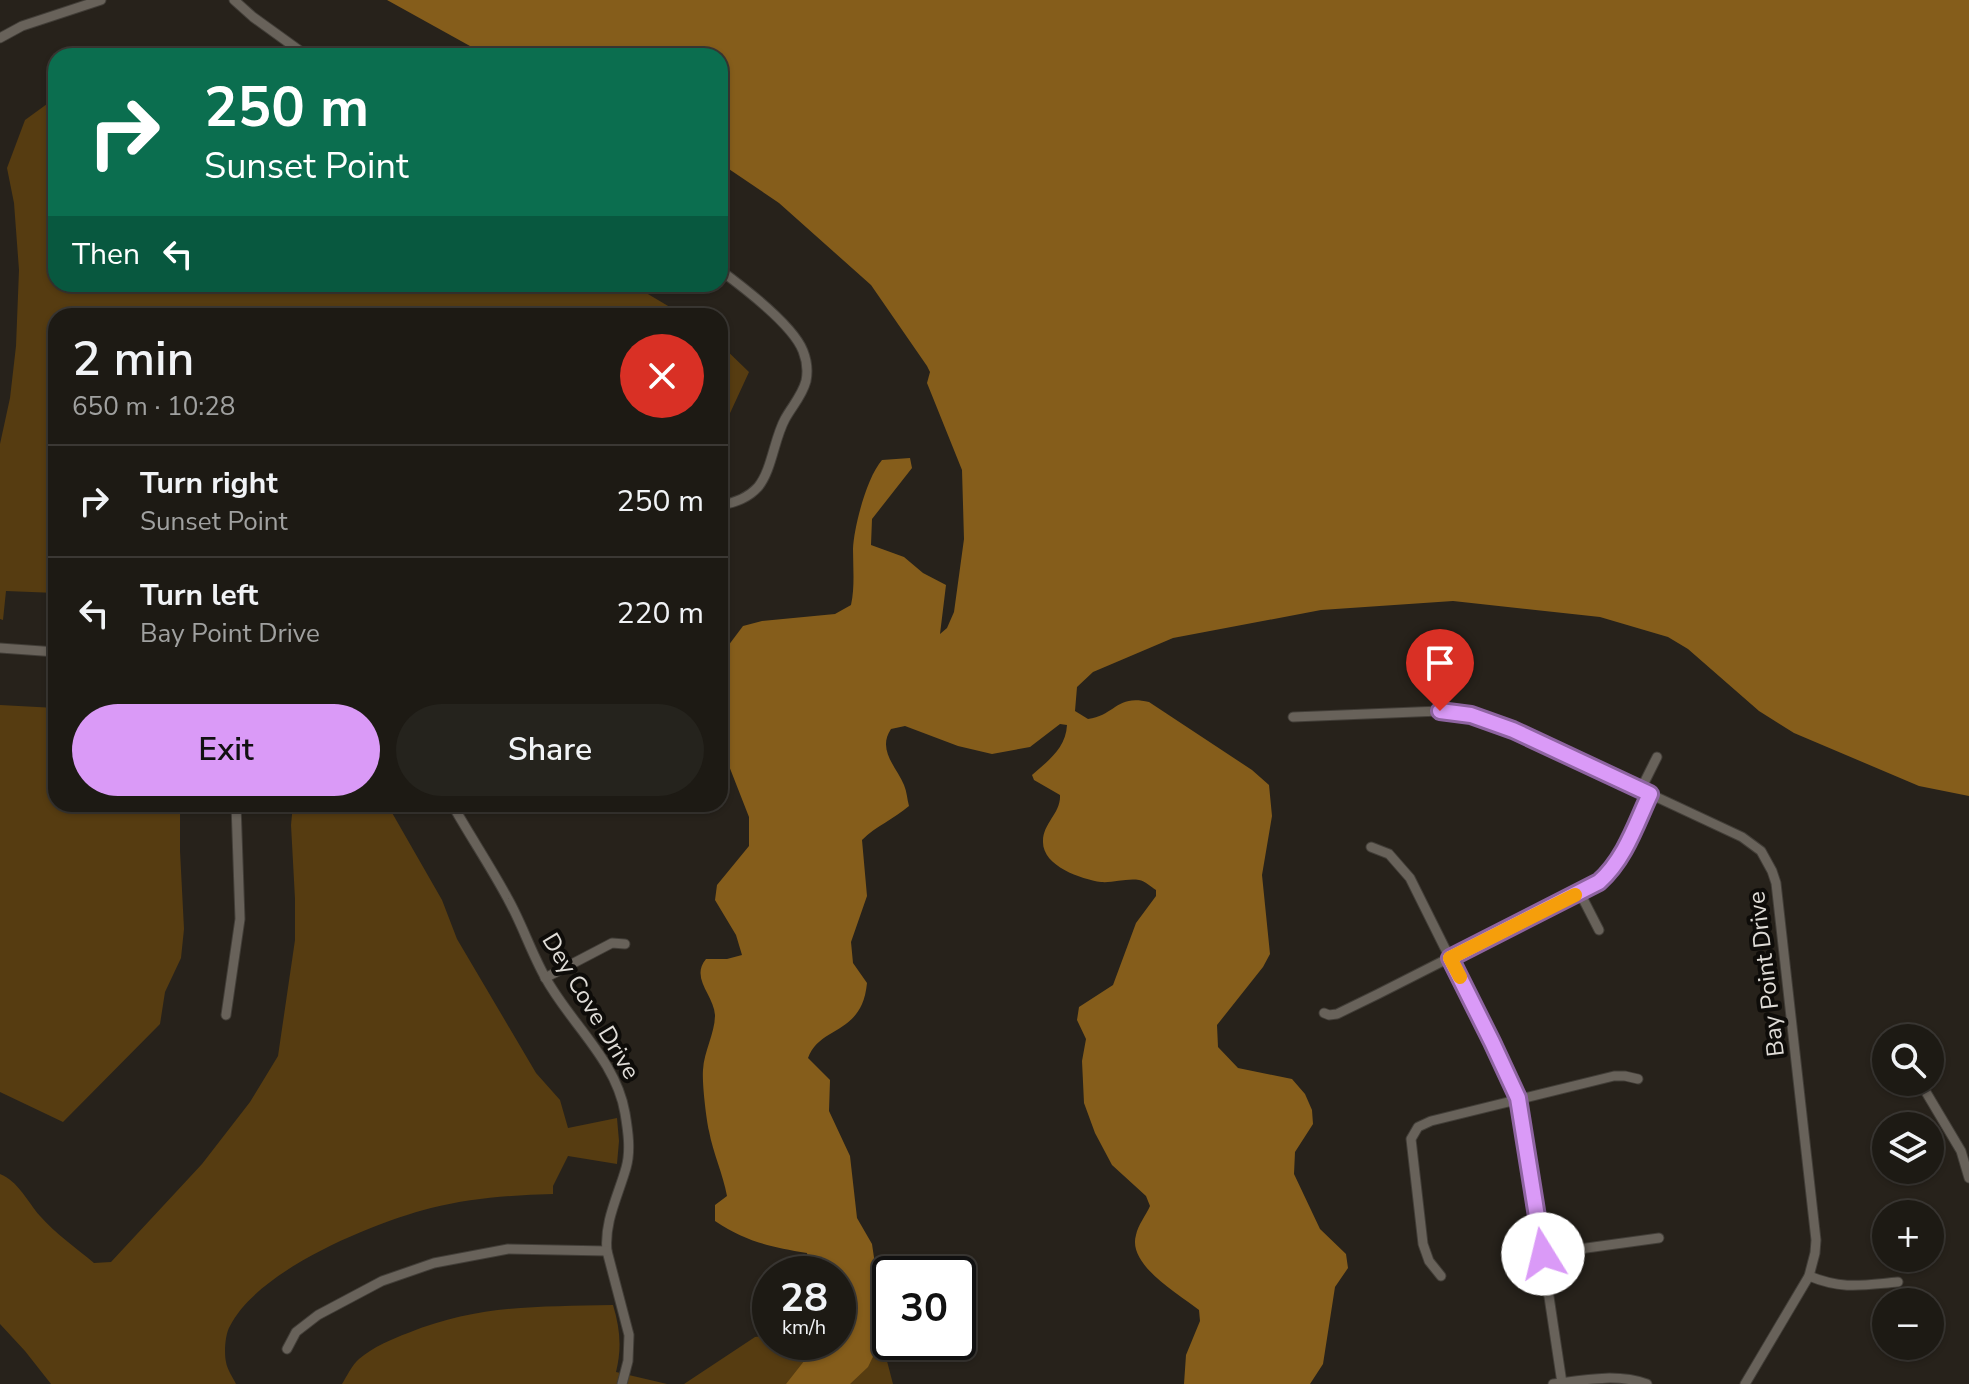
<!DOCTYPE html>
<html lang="en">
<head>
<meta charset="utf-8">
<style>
  body { margin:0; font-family:"Nunito Sans",sans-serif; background:#25231d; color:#f1f3f6; height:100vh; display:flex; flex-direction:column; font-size:30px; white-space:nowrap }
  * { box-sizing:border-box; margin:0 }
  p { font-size:26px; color:#a0a1a0 }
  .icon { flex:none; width:44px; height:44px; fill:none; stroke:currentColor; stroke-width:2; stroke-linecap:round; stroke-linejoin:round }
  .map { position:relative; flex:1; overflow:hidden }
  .side { position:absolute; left:48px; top:308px; width:680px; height:504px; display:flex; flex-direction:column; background:#1d1a14; border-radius:24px; box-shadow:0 2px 6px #0004,0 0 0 2px #3b3834 }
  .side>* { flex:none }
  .banner { position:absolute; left:48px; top:48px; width:680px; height:244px; border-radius:24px; box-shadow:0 2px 6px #0004,0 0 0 2px #3b3834; background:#0b6e4f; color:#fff; overflow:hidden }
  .buttons { position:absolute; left:1872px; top:1024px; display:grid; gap:16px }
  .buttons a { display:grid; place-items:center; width:72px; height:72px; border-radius:50%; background:#1d1a14; box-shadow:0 2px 6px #0004,0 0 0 2px #3b3834; font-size:40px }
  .speed { position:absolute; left:752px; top:1256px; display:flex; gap:16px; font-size:40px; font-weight:700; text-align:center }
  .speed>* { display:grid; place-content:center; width:104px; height:104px; border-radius:50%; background:#1d1a14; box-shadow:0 2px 6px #0004,0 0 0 2px #3b3834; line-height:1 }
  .speed small { font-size:20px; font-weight:400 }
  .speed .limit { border:4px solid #111; border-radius:12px; background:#fff; color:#111 }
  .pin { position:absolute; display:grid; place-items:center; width:68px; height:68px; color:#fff; margin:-82px -34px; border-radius:50% 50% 50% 0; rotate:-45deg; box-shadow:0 0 8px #0007 }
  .pin .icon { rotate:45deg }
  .me { position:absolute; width:88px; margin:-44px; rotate:351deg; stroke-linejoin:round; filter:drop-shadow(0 0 6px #0008) }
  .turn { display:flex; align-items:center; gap:28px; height:168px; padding:0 24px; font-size:36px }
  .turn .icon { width:104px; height:104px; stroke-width:2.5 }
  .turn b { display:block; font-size:56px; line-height:68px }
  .then { display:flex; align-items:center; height:76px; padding:0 24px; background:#0003; gap:16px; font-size:30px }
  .round { display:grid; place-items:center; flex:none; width:84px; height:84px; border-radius:42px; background:#25231d }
  .head { display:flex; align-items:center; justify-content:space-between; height:136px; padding:0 24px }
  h1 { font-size:48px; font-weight:600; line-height:60px }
  .button { display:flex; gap:16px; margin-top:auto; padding:16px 24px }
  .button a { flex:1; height:92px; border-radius:48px; background:#da9af7; color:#111; font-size:32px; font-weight:600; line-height:92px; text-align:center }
  .button a+a { background:#25231d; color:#f1f3f6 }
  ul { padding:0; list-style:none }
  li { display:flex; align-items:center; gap:24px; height:112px; padding:0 24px; border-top:2px solid #3b3834 }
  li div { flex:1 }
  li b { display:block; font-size:30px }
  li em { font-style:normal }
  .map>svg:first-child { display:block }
  .green { fill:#563c11 }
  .water { fill:#855d1b }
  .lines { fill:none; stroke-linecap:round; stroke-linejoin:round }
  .minor-casing { stroke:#423e38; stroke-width:11 }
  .minor { stroke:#68625a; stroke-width:9 }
  .route-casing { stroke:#8e64a1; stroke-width:20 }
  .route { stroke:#da9af7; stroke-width:14 }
  .slow { stroke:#f59e0b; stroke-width:14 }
  .labels { text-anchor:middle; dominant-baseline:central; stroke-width:8; stroke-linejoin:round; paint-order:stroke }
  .street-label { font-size:24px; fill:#dfdcd7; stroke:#0e0c09 }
</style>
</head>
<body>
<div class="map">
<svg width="1969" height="1384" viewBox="0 0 1969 1384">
  <rect width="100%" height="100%" fill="#27221b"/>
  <g class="green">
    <path d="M 56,101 L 56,284 L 631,284 L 685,316 L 56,316 L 56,593 L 6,591 L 3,620 L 0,619 L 0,444 L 10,398 L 16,346 L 19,270 L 14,203 L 7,168 L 25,120 L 47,104 Z"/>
    <path d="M 720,344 L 749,372 L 725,424 L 720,441 Z"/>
    <path d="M 0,705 L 56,708 L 56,804 L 180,804 L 180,851 L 184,929 L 181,958 L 165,992 L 160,1024 L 63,1122 L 0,1092 Z"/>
    <path d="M 293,804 L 387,804 L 442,900 L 457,939 L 536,1073 L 560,1100 L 568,1128 L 617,1118 L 619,1141 L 617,1164 L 568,1156 L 553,1186 L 553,1194 C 512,1195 471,1198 431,1208 C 372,1223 258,1270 230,1326 C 225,1334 224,1353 226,1362 C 227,1369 233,1378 236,1384 L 51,1384 L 25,1351 L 0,1324 L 0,1174 C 18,1181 27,1201 40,1216 C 55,1233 76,1248 94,1263 L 111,1262 L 202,1164 L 250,1102 L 278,1056 L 295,940 L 295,899 L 291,825 Z"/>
    <path d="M 613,1305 C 620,1328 622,1348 616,1372 L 667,1384 L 342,1384 C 347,1376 352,1365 359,1359 C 373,1347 392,1339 408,1333 C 480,1304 537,1307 613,1305 Z"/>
    <path d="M 876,1319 L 893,1384 L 684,1384 L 755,1337 L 770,1335 L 770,1342 L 838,1342 Z"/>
  </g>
  <path class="water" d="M 387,0 L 1969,0 L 1969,796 L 1919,786 L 1794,733 L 1759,711 L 1688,649 L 1668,637 L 1600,617 L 1453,601 L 1321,610 L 1173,638 L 1093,672 L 1077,687 L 1075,711 L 1088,719 C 1116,715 1116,694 1149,702 L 1252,770 L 1269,785 L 1272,816 L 1262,875 L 1270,954 L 1263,967 L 1217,1025 L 1218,1047 L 1238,1068 L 1292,1079 L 1305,1094 L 1312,1110 L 1313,1124 L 1295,1152 L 1294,1174 L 1320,1229 L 1346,1254 L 1348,1268 L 1335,1287 L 1323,1364 L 1310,1384 L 1184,1384 L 1186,1355 L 1200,1321 L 1199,1310 C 1179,1294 1127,1265 1136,1235 C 1138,1225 1146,1215 1150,1206 L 1146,1196 L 1112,1165 L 1095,1133 L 1084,1103 L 1082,1061 L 1086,1039 L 1077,1020 L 1079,1007 L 1113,985 L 1136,923 L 1156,896 L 1156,890 C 1151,887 1145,881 1139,880 C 1127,878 1113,883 1101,882 C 1081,879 1042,866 1043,841 C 1043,823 1061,813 1060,795 L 1034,780 L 1032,775 C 1048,761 1066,748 1067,725 L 1060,724 L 1030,747 L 992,754 L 958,746 L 905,726 L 891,729 C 877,750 896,766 904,785 C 907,792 907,799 909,806 C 894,819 876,826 862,840 L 867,896 L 851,942 L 853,963 L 867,983 C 862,1036 820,1025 808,1058 L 830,1080 L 829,1111 L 850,1156 L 857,1218 L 872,1244 L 885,1332 L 868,1367 L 850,1384 L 786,1384 L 812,1351 L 813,1342 L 838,1342 L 838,1274 L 810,1274 L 807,1253 C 770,1247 747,1242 715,1221 L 715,1205 L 727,1196 C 723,1174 713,1153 709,1131 C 706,1117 702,1083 703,1070 C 704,1051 715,1033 715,1015 C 714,995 690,978 706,959 L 727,959 L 742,955 L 736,935 L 715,900 L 717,885 L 749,846 L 749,817 L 722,748 L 720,730 L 720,676 L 728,646 L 743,626 L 762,621 L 835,614 L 851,605 C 855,586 853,568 853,549 C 854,526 867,477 882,460 L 910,458 L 912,468 L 872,519 L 871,545 L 904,557 L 923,573 L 946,585 L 940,634 L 947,628 L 954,612 L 964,539 L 962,470 L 927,383 L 930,372 L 927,366 L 871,285 L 779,203 L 720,163 L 720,56 L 488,56 Z"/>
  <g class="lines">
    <g class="minor-casing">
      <g id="minor">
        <path d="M 234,0 L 253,17 L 307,56"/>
        <path d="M 0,38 L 22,26 L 101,0"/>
        <path d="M 720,270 C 743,287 793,325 803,351 C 807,361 808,371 806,381 C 802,396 792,406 785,419 C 774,439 772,470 758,487 C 748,498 735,503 720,505"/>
        <path d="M 0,648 L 56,652"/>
        <path d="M 1293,717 L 1440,711 L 1471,715 L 1513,730 L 1742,837 L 1761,851 L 1772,871 L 1776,883 L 1816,1240 L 1815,1253 L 1809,1276 L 1745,1384"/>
        <path d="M 1641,789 L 1657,757"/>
        <path d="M 452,804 C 470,836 491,867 508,899 C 522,924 531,952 545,977 C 570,1023 616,1060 625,1113 C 628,1131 631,1151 626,1168 C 618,1196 604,1222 607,1251 L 629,1335 L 628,1361 L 622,1384"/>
        <path d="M 1371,847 L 1389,854 L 1410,878 L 1513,1085 L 1521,1111 L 1562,1383"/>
        <path d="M 1580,893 L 1599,930"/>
        <path d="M 545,978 L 612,943 L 625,944"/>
        <path d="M 1324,1013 L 1329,1015 L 1337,1014 L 1378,994 L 1599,882 C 1624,859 1636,824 1650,794"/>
        <path d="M 226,1015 L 240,919 L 236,804"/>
        <path d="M 1920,1082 L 1961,1151 L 1969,1178"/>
        <path d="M 1543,1254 L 1659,1238"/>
        <path d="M 1441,1276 L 1429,1261 L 1423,1244 L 1411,1139 L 1418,1127 L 1431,1121 L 1614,1076 L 1625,1076 L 1638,1079"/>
        <path d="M 1809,1276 C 1843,1290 1863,1285 1898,1282"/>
        <path d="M 287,1349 L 296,1332 L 318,1315 L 382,1281 L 434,1263 L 508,1249 L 607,1251"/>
        <path d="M 1553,1384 C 1583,1380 1617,1373 1647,1384"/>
      </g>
    </g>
    <use href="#minor" class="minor"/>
  </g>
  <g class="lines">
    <g class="route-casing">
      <path id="route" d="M 1440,711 L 1471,715 L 1513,730 L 1650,794 C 1636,824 1625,859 1599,882 L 1450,958 L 1492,1042 L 1518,1098 L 1543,1254"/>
    </g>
    <use href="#route" class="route"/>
    <path class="slow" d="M 1460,977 L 1450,958 L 1575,895"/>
  </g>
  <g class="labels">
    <g class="street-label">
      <text transform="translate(1766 974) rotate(-97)">Bay Point Drive</text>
      <text transform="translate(591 1006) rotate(59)">Dey Cove Drive</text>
    </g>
  </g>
</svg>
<div class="buttons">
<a><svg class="icon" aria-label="search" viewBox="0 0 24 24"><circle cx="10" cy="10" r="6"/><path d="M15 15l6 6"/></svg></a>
<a><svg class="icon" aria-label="layers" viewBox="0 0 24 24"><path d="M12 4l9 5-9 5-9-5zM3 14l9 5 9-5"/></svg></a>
<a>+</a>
<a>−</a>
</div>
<div class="speed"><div>28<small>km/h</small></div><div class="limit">30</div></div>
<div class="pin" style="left:1440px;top:711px;background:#d93025"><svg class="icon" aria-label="arrive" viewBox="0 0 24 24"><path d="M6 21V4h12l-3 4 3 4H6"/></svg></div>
<svg class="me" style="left:1543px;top:1254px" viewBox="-20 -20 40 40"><circle r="19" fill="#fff"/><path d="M0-13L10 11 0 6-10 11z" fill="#da9af7"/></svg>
<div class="banner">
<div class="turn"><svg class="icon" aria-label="right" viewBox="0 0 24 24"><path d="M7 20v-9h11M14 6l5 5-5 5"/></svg><div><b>250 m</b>Sunset Point</div></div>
<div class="then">Then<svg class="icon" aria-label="left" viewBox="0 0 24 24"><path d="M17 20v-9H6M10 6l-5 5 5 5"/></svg></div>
</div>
<section class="side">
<div class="head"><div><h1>2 min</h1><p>650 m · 10:28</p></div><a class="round" style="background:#d93025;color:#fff"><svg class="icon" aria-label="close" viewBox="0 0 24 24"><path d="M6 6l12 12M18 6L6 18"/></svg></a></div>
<ul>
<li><svg class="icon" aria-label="right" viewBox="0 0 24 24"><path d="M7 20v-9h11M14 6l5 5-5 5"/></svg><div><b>Turn right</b><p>Sunset Point</p></div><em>250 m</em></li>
<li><svg class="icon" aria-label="left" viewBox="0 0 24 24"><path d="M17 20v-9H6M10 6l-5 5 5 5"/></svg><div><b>Turn left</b><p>Bay Point Drive</p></div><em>220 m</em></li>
</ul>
<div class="button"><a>Exit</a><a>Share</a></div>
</section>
</div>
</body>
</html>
